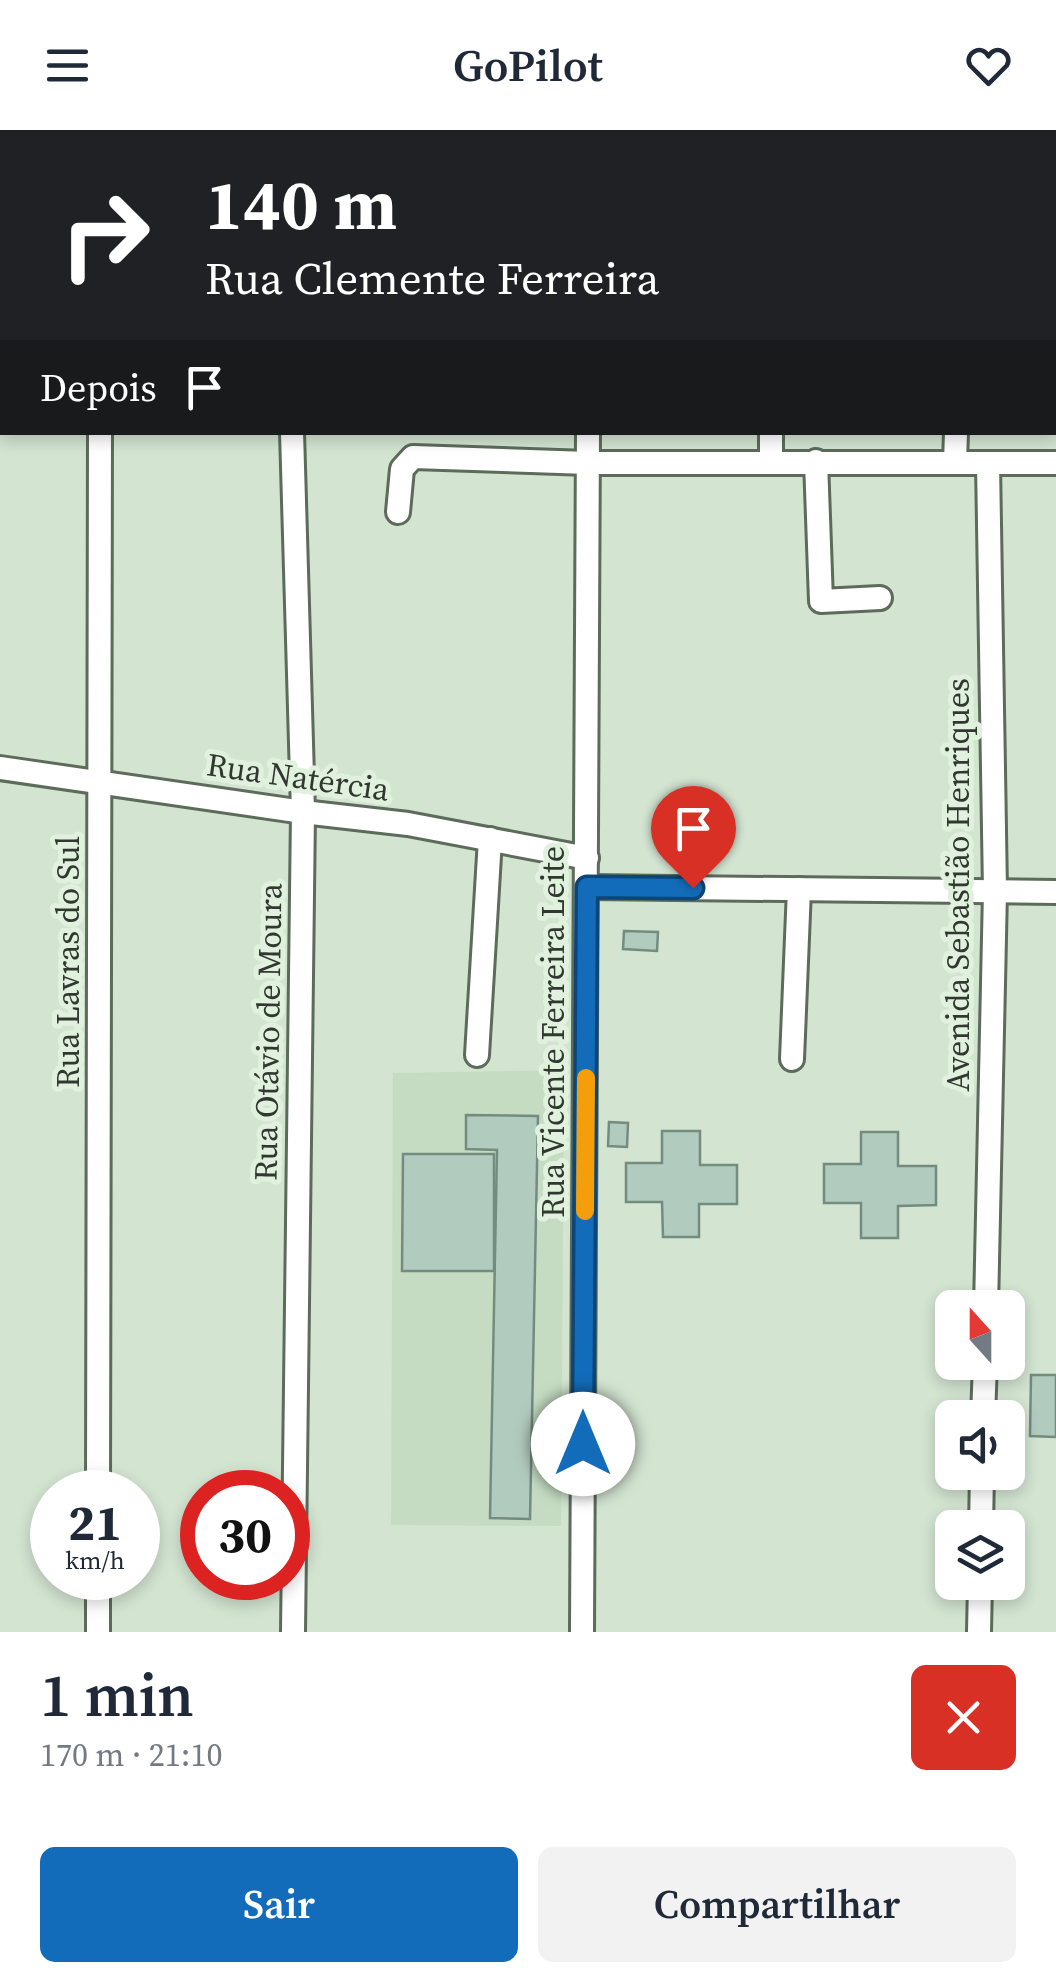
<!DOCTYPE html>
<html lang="pt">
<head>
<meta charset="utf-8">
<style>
  body { margin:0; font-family:"Source Serif 4",serif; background:#f2f2f3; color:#1f2937; height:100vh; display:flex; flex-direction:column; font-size:38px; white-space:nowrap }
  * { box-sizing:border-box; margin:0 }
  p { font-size:32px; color:#747a83 }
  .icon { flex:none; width:55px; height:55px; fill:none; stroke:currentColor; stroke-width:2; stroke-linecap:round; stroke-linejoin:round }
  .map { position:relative; height:1502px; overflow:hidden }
  .side { display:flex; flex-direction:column; background:#fff; flex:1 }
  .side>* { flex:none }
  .top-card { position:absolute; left:0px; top:0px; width:1058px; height:305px; box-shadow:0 5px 15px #0003; background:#202124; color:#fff; overflow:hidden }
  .needle { width:65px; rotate:339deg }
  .buttons { position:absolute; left:935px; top:1160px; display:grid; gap:20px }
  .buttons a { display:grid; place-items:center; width:90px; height:90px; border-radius:15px; background:#fff; box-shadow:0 5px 15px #0003; font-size:50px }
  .speed { position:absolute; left:30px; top:1340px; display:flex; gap:20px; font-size:50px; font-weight:700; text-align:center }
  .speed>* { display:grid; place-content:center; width:130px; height:130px; border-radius:50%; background:#fff; box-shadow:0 5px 15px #0003; line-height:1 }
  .speed small { font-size:25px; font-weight:400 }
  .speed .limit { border:15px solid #d22; background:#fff; color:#111 }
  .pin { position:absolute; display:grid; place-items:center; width:85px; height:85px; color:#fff; margin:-102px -42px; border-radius:50% 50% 50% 0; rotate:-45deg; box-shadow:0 0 10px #0007 }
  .pin .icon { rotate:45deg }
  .me { position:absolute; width:110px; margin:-55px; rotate:0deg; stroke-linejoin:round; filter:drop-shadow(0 0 8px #0008) }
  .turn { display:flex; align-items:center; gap:35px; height:210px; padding:0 40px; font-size:45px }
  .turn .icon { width:130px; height:130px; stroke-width:2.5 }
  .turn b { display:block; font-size:70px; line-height:85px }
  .then { display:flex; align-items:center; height:95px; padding:0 40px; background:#0003; gap:20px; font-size:38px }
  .round { display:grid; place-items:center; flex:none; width:105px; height:105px; border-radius:15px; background:#f2f2f3 }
  .head { display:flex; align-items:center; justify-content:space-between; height:170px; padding:0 40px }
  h1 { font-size:60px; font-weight:600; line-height:75px }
  .button { display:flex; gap:20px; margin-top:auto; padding:20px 40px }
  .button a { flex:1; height:115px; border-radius:15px; background:#126cb9; color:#fff; font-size:40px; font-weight:600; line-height:115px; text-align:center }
  .button a+a { background:#f2f2f3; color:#1f2937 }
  header { display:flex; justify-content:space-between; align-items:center; height:130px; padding:0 40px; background:#fff; font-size:45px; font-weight:600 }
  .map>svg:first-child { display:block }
  .built { fill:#c5dcc2 }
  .building { fill:#b2cbbf; stroke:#748b80; stroke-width:2.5 }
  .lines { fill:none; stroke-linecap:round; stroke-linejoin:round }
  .street-casing { stroke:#5c6b5a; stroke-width:28 }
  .secondary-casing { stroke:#5c6b5a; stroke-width:38 }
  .street { stroke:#fff; stroke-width:22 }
  .secondary { stroke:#fff; stroke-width:32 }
  .route-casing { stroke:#0c4678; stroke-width:25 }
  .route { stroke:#126cb9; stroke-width:18 }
  .slow { stroke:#f59e0b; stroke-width:18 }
  .labels { text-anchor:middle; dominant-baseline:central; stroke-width:10; stroke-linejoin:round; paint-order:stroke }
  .street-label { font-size:32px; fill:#313830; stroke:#e0f2de }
</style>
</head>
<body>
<header><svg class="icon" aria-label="menu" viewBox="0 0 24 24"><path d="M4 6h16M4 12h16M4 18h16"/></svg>GoPilot<svg class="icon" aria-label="heart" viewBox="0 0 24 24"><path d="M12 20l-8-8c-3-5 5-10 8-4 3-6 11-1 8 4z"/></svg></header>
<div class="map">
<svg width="1056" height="1502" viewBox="0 0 1056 1502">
  <rect width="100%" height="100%" fill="#d3e4d1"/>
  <path class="built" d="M 564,940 L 561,1396 L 391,1395 L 393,943 Z"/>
  <g class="building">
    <path d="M 624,801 L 658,802 L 657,821 L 623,819 Z"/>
    <path d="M 466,985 L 538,986 L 530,1389 L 490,1388 L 497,1020 L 466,1019 Z"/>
    <path d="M 609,992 L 628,993 L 627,1017 L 608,1016 Z"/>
    <path d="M 662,1001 L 700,1001 L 700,1035 L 737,1035 L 737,1074 L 699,1074 L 699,1107 L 663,1107 L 662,1072 L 626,1072 L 626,1033 L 662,1033 Z"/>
    <path d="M 861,1002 L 898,1002 L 898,1036 L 936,1036 L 936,1075 L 898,1076 L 898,1108 L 861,1108 L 861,1073 L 824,1073 L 824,1034 L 861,1034 Z"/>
    <path d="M 403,1024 L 494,1024 L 494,1141 L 402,1141 Z"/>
    <path d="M 1031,1245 L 1056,1245 L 1056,1307 L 1030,1306 Z"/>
  </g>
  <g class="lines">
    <g class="street-casing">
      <g id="street">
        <path d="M 94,0 L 95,2"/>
        <path d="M 290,2 L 290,0"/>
        <path d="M 589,2 L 589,0"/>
        <path d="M 292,302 L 303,682 L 293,1502"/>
        <path d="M 771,302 L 771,331"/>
        <path d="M 816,331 L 821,471 L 880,468"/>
        <path d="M 955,333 L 956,302"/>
        <path d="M 398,382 L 402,339 L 413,327 L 588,333 L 1056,333"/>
        <path d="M 0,638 L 303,682 L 408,694 L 587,728"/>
        <path d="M 587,757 L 1056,762"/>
        <path d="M 477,925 L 490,709"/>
        <path d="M 792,929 L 799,759"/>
        <path d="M 986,1178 L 995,761 L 988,333"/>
        <path d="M 983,1288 L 985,1232"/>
        <path d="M 98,1362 L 100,302"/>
        <path d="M 981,1398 L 982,1342"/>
        <path d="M 98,1502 L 98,1448"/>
        <path d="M 582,1502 L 588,302"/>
        <path d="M 979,1502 L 980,1452"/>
      </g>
    </g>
    <g class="secondary-casing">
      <g id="secondary">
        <path d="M 39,2 L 44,0"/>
        <path d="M 0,23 L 2,22"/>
      </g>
    </g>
    <use href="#street" class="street"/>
    <use href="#secondary" class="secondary"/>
  </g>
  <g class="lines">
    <g class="route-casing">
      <path id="route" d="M 583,1314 L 587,757 L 693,758"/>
    </g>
    <use href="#route" class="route"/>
    <path class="slow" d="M 585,1081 L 586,948"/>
  </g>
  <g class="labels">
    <g class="street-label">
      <text transform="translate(298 647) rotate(8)">Rua Natércia</text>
      <text transform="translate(958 755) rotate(-90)">Avenida Sebastião Henriques</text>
      <text transform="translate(68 832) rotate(-90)">Rua Lavras do Sul</text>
      <text transform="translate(268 902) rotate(-89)">Rua Otávio de Moura</text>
      <text transform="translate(553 902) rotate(-90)">Rua Vicente Ferreira Leite</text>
    </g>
  </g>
</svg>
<div class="buttons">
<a><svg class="needle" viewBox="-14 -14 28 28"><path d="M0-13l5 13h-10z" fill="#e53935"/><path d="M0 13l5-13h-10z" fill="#747a83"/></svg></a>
<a><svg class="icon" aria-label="sound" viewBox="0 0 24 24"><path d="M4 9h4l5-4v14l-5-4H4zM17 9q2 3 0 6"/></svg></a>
<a><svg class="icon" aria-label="layers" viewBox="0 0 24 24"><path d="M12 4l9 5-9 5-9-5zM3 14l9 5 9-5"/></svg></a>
</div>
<div class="speed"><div>21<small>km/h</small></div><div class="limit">30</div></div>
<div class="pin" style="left:693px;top:758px;background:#d93025"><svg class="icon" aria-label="arrive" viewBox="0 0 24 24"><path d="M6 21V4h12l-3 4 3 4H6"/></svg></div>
<svg class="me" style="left:583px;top:1314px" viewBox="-20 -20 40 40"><circle r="19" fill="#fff"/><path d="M0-13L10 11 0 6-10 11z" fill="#126cb9"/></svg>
<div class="top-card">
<div class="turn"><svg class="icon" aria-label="right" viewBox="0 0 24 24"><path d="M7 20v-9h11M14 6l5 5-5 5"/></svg><div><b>140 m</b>Rua Clemente Ferreira</div></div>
<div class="then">Depois<svg class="icon" aria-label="arrive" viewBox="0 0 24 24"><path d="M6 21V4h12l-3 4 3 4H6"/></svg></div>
</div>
</div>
<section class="side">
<div class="head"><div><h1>1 min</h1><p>170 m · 21:10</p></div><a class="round" style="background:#d93025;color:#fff"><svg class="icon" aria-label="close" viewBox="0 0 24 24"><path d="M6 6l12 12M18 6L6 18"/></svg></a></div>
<div class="button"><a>Sair</a><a>Compartilhar</a></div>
</section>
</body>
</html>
